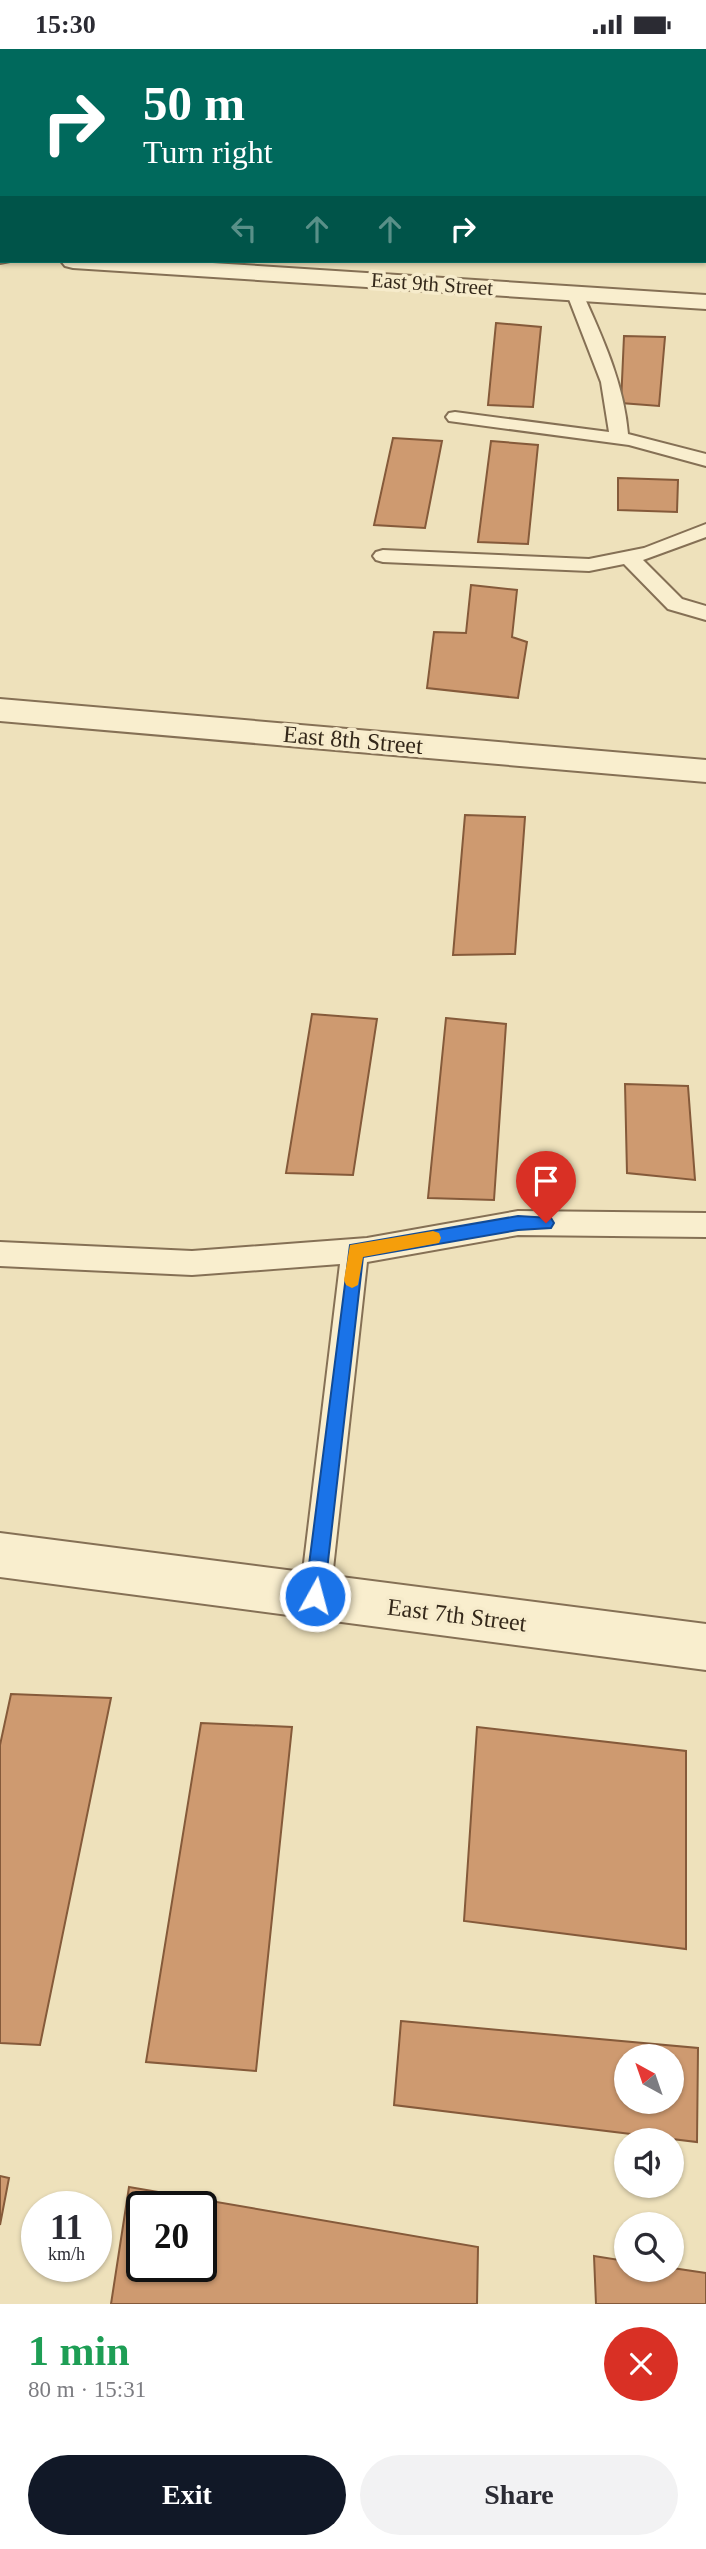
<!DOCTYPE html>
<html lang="en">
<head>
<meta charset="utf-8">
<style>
  body { margin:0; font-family:Georgia,serif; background:#f2f2f3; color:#2b2b33; height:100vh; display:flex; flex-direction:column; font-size:26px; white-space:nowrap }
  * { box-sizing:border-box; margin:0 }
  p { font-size:23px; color:#7c7c81 }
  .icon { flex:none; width:38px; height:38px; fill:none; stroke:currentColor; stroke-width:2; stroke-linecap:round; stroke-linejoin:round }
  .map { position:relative; height:2255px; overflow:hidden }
  .sheet { display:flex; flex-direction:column; background:#fff; flex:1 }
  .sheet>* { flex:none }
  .hud { position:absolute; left:0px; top:0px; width:707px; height:214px; box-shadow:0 2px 5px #0004; background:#00695c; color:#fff; overflow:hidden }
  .needle { width:46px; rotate:320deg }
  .fabs { position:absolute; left:614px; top:1995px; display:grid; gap:14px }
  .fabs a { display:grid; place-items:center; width:70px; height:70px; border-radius:50%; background:#fff; box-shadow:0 2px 5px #0004; font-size:35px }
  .speed { position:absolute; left:21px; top:2142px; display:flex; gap:14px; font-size:35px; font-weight:700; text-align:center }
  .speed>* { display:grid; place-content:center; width:91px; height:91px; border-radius:50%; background:#fff; box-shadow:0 2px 5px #0004; line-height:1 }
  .speed small { font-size:18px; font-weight:400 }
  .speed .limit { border:4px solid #111; border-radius:10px; background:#fff; color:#111 }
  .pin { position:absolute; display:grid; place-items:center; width:60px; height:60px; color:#fff; margin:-72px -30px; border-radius:50% 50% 50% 0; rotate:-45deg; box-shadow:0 0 7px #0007 }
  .pin .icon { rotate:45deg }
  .me { position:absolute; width:77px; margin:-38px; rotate:7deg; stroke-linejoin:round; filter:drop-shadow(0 0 5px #0008) }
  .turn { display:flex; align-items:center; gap:24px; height:147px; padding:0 28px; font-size:32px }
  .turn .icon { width:91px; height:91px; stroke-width:2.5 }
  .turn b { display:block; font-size:49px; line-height:60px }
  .lanes { display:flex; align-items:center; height:66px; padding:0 28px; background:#0003; justify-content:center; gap:35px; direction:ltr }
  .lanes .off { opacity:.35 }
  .round { display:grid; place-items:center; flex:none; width:74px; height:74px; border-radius:37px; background:#f2f2f3 }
  .headline { display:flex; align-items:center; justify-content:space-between; height:119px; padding:0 28px }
  h1 { font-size:42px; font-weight:600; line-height:52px; color:#1e9e55 }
  .cta { display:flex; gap:14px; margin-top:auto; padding:14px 28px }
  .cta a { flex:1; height:80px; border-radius:42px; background:#111827; color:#fff; font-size:28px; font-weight:600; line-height:80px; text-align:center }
  .cta a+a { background:#f2f2f3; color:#2b2b33 }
  .status { display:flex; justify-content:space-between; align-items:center; height:49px; padding:0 35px; background:#fff; direction:ltr }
  .status svg { height:19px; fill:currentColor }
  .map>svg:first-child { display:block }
  .building { fill:#ce9a70; stroke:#855a3a; stroke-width:2; fill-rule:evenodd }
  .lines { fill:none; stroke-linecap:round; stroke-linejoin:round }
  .service-casing { stroke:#857055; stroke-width:4 }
  .minor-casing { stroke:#857055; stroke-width:4 }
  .service { fill:#f9eece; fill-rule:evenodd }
  .minor { fill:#f9eece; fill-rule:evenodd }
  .route { fill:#1a73e8; stroke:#114b97; stroke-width:2 }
  .slow { fill:#f59e0b }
  .labels { text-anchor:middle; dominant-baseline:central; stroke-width:7; stroke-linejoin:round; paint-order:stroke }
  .far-street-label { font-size:21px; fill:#34281a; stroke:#f6ebcb }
  .street-label { font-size:24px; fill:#34281a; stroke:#f6ebcb }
</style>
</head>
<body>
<div class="status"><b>15:30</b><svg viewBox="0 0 49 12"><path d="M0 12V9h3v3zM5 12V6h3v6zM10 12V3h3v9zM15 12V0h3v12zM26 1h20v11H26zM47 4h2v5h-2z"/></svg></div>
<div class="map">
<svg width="706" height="2255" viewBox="0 0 706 2255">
  <rect width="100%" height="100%" fill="#eee1bb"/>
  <g class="building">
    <path d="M 496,274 L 541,278 L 533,358 L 488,356 Z"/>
    <path d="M 624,287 L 665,288 L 659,357 L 621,354 Z"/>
    <path d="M 393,389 L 442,392 L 425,479 L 374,476 Z"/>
    <path d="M 491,392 L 538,396 L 528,495 L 478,493 Z"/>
    <path d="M 618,429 L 678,431 L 677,463 L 618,461 Z"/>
    <path d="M 471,536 L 517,541 L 512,588 L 527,593 L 518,649 L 427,639 L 434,583 L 466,584 Z"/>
    <path d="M 465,766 L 525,768 L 515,905 L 453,906 Z"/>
    <path d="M 312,965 L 377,970 L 353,1126 L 286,1124 Z"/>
    <path d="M 446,969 L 506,975 L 494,1151 L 428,1149 Z"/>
    <path d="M 625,1035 L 688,1037 L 695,1131 L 627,1124 Z"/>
    <path d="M 11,1645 L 111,1649 L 40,1996 L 0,1994 L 0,1696 Z"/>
    <path d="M 201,1674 L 292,1678 L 256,2022 L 146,2013 Z"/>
    <path d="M 477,1678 L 686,1702 L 686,1900 L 464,1872 Z"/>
    <path d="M 401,1972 L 698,1999 L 697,2093 L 394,2056 ZM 626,2007 L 672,2007 L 672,2053 L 626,2053 Z"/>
    <path d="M 0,2127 L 9,2129 L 0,2176 Z"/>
    <path d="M 129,2138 L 478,2198 L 477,2255 L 111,2255 ZM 142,2158 L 201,2158 L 201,2217 L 142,2217 Z"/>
    <path d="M 594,2207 L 626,2212 L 626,2221 L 672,2221 L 672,2219 L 706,2224 L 706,2255 L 596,2255 Z"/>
  </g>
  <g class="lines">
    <g class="service-casing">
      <g id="service">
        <path d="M 575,240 L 583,245 C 603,290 624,335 628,385 L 706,405 L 706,417 L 629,396 L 449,372 L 446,368 L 449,364 L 455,363 L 609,383 L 601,333 L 567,245 Z"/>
        <path d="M 706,475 L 706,488 L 643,511 L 682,550 L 706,557 L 706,571 L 668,560 L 624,515 L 589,522 L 383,513 L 376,511 L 373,507 L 376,503 L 383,501 L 589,510 L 644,499 Z"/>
        <path d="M 518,1162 L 706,1164 L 706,1188 L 518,1186 L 367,1213 L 330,1547 L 326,1558 L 315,1562 L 304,1558 L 300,1547 L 340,1215 L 192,1226 L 0,1217 L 0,1193 L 192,1202 L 367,1189 Z"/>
      </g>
    </g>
    <g class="minor-casing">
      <g id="minor">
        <path d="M 0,200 L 2,212 L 10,212 L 0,214 Z"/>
        <path d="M 61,212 L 181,212 L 706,246 L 706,260 L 73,219 L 65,217 Z"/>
        <path d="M 0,650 L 706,711 L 706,733 L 0,672 Z"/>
        <path d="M 0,1484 L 706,1575 L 706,1621 L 0,1528 Z"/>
      </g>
    </g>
    <use href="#service" class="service"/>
    <use href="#minor" class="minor"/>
  </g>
  <path class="route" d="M 518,1167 L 551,1169 L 554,1174 L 551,1179 L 518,1181 L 363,1208 L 324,1547 L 321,1554 L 315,1557 L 308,1554 L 305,1547 L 350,1196 Z"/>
  <path class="slow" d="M 433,1182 L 439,1184 L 441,1189 L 439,1194 L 363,1208 L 358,1236 L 352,1239 L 346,1236 L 344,1231 L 350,1196 Z"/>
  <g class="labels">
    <g class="far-street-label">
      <text transform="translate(432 235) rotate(4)">East 9th Street</text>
    </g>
    <g class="street-label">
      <text transform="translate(353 691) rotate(5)">East 8th Street</text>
      <text transform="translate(457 1566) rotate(7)">East 7th Street</text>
    </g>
  </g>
</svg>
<div class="fabs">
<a><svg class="needle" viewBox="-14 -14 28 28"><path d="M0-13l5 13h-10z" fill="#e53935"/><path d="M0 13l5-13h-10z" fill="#7c7c81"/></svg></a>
<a><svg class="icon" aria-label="sound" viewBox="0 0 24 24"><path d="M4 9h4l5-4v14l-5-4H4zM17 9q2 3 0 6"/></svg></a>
<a><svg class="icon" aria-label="search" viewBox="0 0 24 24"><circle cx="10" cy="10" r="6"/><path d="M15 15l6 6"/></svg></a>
</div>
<div class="speed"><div>11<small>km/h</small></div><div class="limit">20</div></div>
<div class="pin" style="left:546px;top:1174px;background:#d93025"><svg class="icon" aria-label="arrive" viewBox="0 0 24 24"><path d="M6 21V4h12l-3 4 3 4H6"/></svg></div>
<svg class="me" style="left:315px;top:1547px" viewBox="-20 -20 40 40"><circle r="17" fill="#1a73e8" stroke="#fff" stroke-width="3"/><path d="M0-11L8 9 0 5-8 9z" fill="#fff"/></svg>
<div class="hud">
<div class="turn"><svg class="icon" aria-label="right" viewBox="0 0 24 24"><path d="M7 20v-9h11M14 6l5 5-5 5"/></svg><div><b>50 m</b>Turn right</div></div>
<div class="lanes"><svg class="icon off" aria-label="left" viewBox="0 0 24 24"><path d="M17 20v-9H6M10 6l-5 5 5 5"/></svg><svg class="icon off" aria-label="ahead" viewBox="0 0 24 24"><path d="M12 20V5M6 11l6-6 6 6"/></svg><svg class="icon off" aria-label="ahead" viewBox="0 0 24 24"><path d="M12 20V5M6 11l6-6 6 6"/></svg><svg class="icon" aria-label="right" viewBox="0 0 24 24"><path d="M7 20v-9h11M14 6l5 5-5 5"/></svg></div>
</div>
</div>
<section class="sheet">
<div class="headline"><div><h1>1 min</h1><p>80 m · 15:31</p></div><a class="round" style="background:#d93025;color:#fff"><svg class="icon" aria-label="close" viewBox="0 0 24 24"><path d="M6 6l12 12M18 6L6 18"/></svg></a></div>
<div class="cta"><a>Exit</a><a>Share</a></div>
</section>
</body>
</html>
